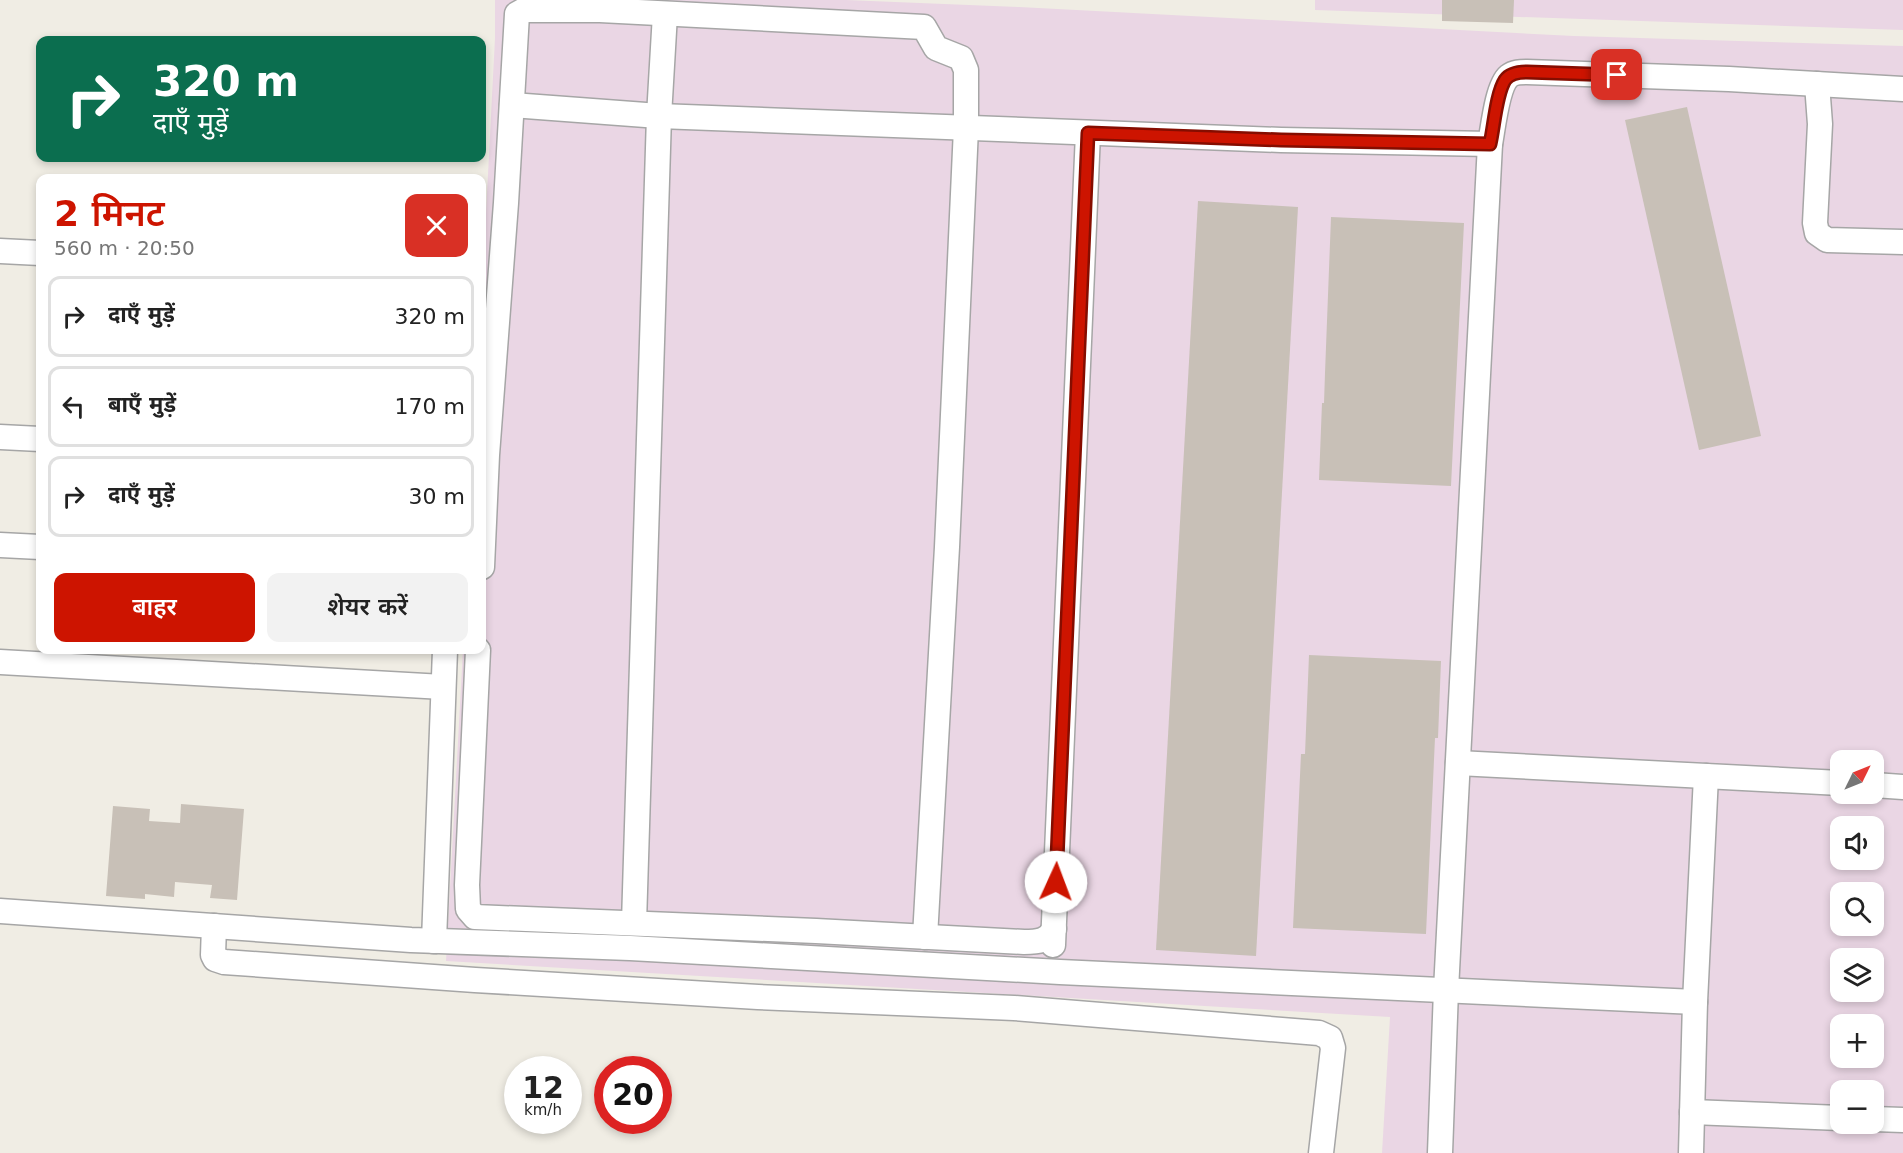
<!DOCTYPE html>
<html lang="hi">
<head>
<meta charset="utf-8">
<style>
  body { margin:0; font-family:"DejaVu Sans","Noto Sans Devanagari",sans-serif; background:#f2f2f2; color:#222; height:100vh; display:flex; flex-direction:column; font-size:22px; white-space:nowrap }
  * { box-sizing:border-box; margin:0 }
  p { font-size:20px; color:#767676 }
  .icon { flex:none; width:33px; height:33px; fill:none; stroke:currentColor; stroke-width:2; stroke-linecap:round; stroke-linejoin:round }
  .map { position:relative; flex:1; overflow:hidden }
  .panel { position:absolute; left:36px; top:174px; width:450px; height:480px; display:flex; flex-direction:column; background:#fff; border-radius:12px; box-shadow:0 3px 9px #0003 }
  .panel>* { flex:none }
  .top-card { position:absolute; left:36px; top:36px; width:450px; height:126px; border-radius:12px; box-shadow:0 3px 9px #0003; background:#0b6e4f; color:#fff; overflow:hidden }
  .needle { width:39px; rotate:47deg }
  .tools { position:absolute; left:1830px; top:750px; display:grid; gap:12px }
  .tools a { display:grid; place-items:center; width:54px; height:54px; border-radius:12px; background:#fff; box-shadow:0 3px 9px #0003; font-size:30px }
  .speed { position:absolute; left:504px; top:1056px; display:flex; gap:12px; font-size:30px; font-weight:700; text-align:center }
  .speed>* { display:grid; place-content:center; width:78px; height:78px; border-radius:50%; background:#fff; box-shadow:0 3px 9px #0003; line-height:1 }
  .speed small { font-size:15px; font-weight:400 }
  .speed .limit { border:9px solid #d22; background:#fff; color:#111 }
  .pin { position:absolute; display:grid; place-items:center; width:51px; height:51px; color:#fff; margin:-26px; border-radius:12px; box-shadow:0 3px 9px #0006 }
  .me { position:absolute; width:66px; margin:-33px; rotate:2deg; stroke-linejoin:round; filter:drop-shadow(0 0 4px #0008) }
  .turn { display:flex; align-items:center; gap:21px; height:126px; padding:0 18px; font-size:27px }
  .turn .icon { width:78px; height:78px; stroke-width:2.5 }
  .turn b { display:block; font-size:42px; line-height:51px }
  .round { display:grid; place-items:center; flex:none; width:63px; height:63px; border-radius:12px; background:#f2f2f2 }
  .overview { display:flex; align-items:center; justify-content:space-between; height:102px; padding:0 18px }
  h1 { font-size:36px; font-weight:600; line-height:45px; color:#cd1400 }
  .primary-button { display:flex; gap:12px; margin-top:auto; padding:12px 18px }
  .primary-button a { flex:1; height:69px; border-radius:12px; background:#cd1400; color:#fff; font-size:24px; font-weight:600; line-height:69px; text-align:center }
  .primary-button a+a { background:#f2f2f2; color:#222 }
  ul { padding:0; list-style:none }
  li { display:flex; align-items:center; gap:18px; height:81px; margin:0 12px 9px; padding:0 6px; border:3px solid #e0e0e0; border-radius:12px }
  li div { flex:1 }
  li b { display:block; font-size:22px }
  li em { font-style:normal }
  .map>svg:first-child { display:block }
  .industrial { fill:#ead6e4; fill-rule:evenodd }
  .building { fill:#c8c0b7 }
  .lines { fill:none; stroke-linecap:round; stroke-linejoin:round }
  .minor-casing { stroke:#a6a6a6; stroke-width:27 }
  .minor { stroke:#fff; stroke-width:24 }
  .route-casing { stroke:#850d00; stroke-width:15 }
  .route { stroke:#cd1400; stroke-width:10 }
</style>
</head>
<body>
<div class="map">
<svg width="1903" height="1153" viewBox="0 0 1903 1153">
  <rect width="100%" height="100%" fill="#f0ede4"/>
  <g class="industrial">
    <path d="M 495,0 L 846,0 L 1019,7 L 1574,36 L 1903,46 L 1903,1153 L 1382,1153 L 1390,1017 L 446,961 L 463,650 L 482,650 L 482,292 L 495,38 ZM 1840,760 L 1874,760 L 1874,794 L 1840,794 ZM 1840,826 L 1874,826 L 1874,860 L 1840,860 ZM 1840,892 L 1874,892 L 1874,926 L 1840,926 ZM 1840,958 L 1874,958 L 1874,992 L 1840,992 ZM 1840,1024 L 1874,1024 L 1874,1058 L 1840,1058 ZM 1840,1090 L 1874,1090 L 1874,1124 L 1840,1124 Z"/>
    <path d="M 1315,0 L 1903,0 L 1903,30 L 1315,10 Z"/>
  </g>
  <g class="building">
    <path d="M 1442,0 L 1514,0 L 1513,23 L 1442,21 Z"/>
    <path d="M 1687,107 L 1761,436 L 1699,450 L 1625,120 Z"/>
    <path d="M 1198,201 L 1298,207 L 1256,956 L 1156,950 Z"/>
    <path d="M 1331,217 L 1464,223 L 1451,486 L 1319,480 L 1322,403 L 1324,403 L 1325,373 Z"/>
    <path d="M 1309,655 L 1441,661 L 1438,738 L 1435,738 L 1426,934 L 1293,928 L 1301,754 L 1305,754 Z"/>
    <path d="M 181,804 L 244,809 L 237,900 L 210,898 L 212,885 L 175,882 L 174,897 L 145,894 L 145,899 L 106,896 L 113,806 L 150,809 L 149,821 L 180,823 Z"/>
  </g>
  <g class="lines">
    <g class="minor-casing">
      <g id="minor">
        <path d="M 1817,84 L 1820,124 L 1815,223 L 1817,233 L 1827,240 L 1903,242"/>
        <path d="M 512,105 L 659,116 L 1281,140 L 1490,144"/>
        <path d="M 0,251 L 40,253"/>
        <path d="M 0,437 L 40,439"/>
        <path d="M 0,545 L 40,547"/>
        <path d="M 482,567 L 487,455 L 506,203 L 517,14 L 524,10 L 600,10 L 924,27 L 936,48 L 961,58 L 966,70 L 966,128 L 947,547 L 925,937"/>
        <path d="M 478,650 L 467,885 L 468,909 L 475,917 L 816,931 L 1024,942 C 1038,942 1048,941 1054,929"/>
        <path d="M 0,662 L 443,687"/>
        <path d="M 1458,763 L 1840,783"/>
        <path d="M 1874,785 L 1903,787"/>
        <path d="M 0,911 L 411,940 L 630,948 L 1060,972 L 1695,1002"/>
        <path d="M 634,923 L 659,116 L 665,14"/>
        <path d="M 214,926 L 213,955 L 215,959 L 224,962 L 475,980 L 758,997 L 1014,1008 L 1319,1033 L 1330,1038 L 1333,1048 L 1321,1153"/>
        <path d="M 434,941 L 445,650"/>
        <path d="M 1053,945 L 1088,133"/>
        <path d="M 1692,1112 L 1840,1118"/>
        <path d="M 1874,1119 L 1903,1120"/>
        <path d="M 1440,1153 L 1446,990 L 1490,144 C 1493,129 1497,86 1509,76 C 1514,72 1520,72 1527,72 L 1729,79 L 1903,89"/>
        <path d="M 1691,1153 L 1695,1002 L 1706,776"/>
      </g>
    </g>
    <use href="#minor" class="minor"/>
  </g>
  <g class="lines">
    <g class="route-casing">
      <path id="route" d="M 1056,882 L 1088,133 L 1281,140 L 1490,144 C 1494,127 1496,94 1505,80 C 1510,73 1519,72 1527,72 L 1617,75"/>
    </g>
    <use href="#route" class="route"/>
  </g>
</svg>
<div class="tools">
<a><svg class="needle" viewBox="-14 -14 28 28"><path d="M0-13l5 13h-10z" fill="#e53935"/><path d="M0 13l5-13h-10z" fill="#767676"/></svg></a>
<a><svg class="icon" aria-label="sound" viewBox="0 0 24 24"><path d="M4 9h4l5-4v14l-5-4H4zM17 9q2 3 0 6"/></svg></a>
<a><svg class="icon" aria-label="search" viewBox="0 0 24 24"><circle cx="10" cy="10" r="6"/><path d="M15 15l6 6"/></svg></a>
<a><svg class="icon" aria-label="layers" viewBox="0 0 24 24"><path d="M12 4l9 5-9 5-9-5zM3 14l9 5 9-5"/></svg></a>
<a>+</a>
<a>−</a>
</div>
<div class="speed"><div>12<small>km/h</small></div><div class="limit">20</div></div>
<div class="pin" style="left:1617px;top:75px;background:#d93025"><svg class="icon" aria-label="arrive" viewBox="0 0 24 24"><path d="M6 21V4h12l-3 4 3 4H6"/></svg></div>
<svg class="me" style="left:1056px;top:882px" viewBox="-20 -20 40 40"><circle r="19" fill="#fff"/><path d="M0-13L10 11 0 6-10 11z" fill="#cd1400"/></svg>
<div class="top-card">
<div class="turn"><svg class="icon" aria-label="right" viewBox="0 0 24 24"><path d="M7 20v-9h11M14 6l5 5-5 5"/></svg><div><b>320 m</b>दाएँ मुड़ें</div></div>
</div>
<section class="panel">
<div class="overview"><div><h1>2 मिनट</h1><p>560 m · 20:50</p></div><a class="round" style="background:#d93025;color:#fff"><svg class="icon" aria-label="close" viewBox="0 0 24 24"><path d="M6 6l12 12M18 6L6 18"/></svg></a></div>
<ul>
<li><svg class="icon" aria-label="right" viewBox="0 0 24 24"><path d="M7 20v-9h11M14 6l5 5-5 5"/></svg><div><b>दाएँ मुड़ें</b></div><em>320 m</em></li>
<li><svg class="icon" aria-label="left" viewBox="0 0 24 24"><path d="M17 20v-9H6M10 6l-5 5 5 5"/></svg><div><b>बाएँ मुड़ें</b></div><em>170 m</em></li>
<li><svg class="icon" aria-label="right" viewBox="0 0 24 24"><path d="M7 20v-9h11M14 6l5 5-5 5"/></svg><div><b>दाएँ मुड़ें</b></div><em>30 m</em></li>
</ul>
<div class="primary-button"><a>बाहर</a><a>शेयर करें</a></div>
</section>
</div>
</body>
</html>
